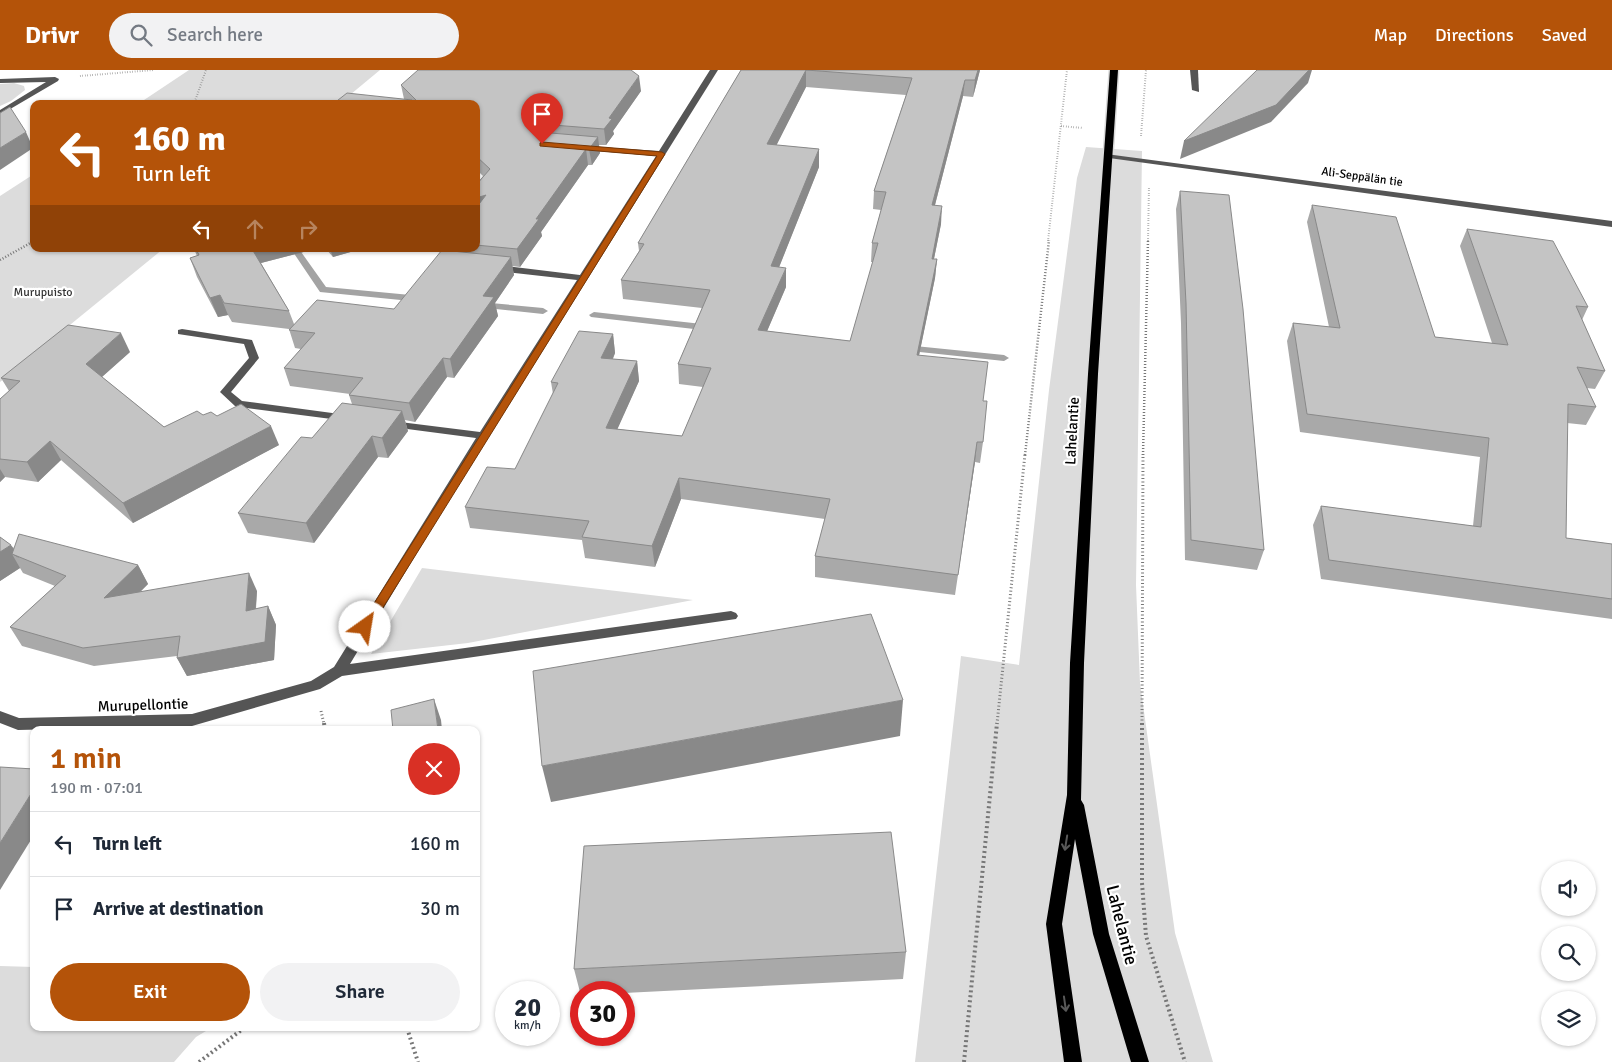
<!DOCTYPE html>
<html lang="en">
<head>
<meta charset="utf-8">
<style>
  body { margin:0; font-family:Signika,sans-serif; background:#f2f2f3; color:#1f2937; height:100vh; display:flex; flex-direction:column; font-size:19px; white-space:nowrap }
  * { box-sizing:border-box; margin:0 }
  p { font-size:16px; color:#747a83 }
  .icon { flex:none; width:28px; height:28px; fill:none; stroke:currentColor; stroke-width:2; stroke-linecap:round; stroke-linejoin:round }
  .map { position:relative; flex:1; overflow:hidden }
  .drawer { position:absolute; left:30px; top:656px; width:450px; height:305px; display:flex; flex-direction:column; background:#fff; border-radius:10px; box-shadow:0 1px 4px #0004 }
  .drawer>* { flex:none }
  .hud { position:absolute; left:30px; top:30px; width:450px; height:152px; border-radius:10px; box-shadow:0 1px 4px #0004; background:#b45309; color:#fff; overflow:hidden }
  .tools { position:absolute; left:1541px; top:791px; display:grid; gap:10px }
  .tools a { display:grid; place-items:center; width:55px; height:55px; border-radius:50%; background:#fff; box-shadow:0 1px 4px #0004; font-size:25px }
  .speed { position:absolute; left:495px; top:911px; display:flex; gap:10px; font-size:25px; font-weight:700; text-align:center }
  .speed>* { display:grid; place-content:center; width:65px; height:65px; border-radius:50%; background:#fff; box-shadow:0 1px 4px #0004; line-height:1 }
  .speed small { font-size:12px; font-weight:400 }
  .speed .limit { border:8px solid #d22; background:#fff; color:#111 }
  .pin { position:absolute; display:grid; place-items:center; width:42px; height:42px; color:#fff; margin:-51px -21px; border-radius:50% 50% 50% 0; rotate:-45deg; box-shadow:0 0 5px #0007 }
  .pin .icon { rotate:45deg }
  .me { position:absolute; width:55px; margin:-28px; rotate:32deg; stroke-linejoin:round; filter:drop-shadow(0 0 4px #0008) }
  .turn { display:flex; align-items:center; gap:18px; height:105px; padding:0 20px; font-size:22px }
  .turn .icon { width:65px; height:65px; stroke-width:2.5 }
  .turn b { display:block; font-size:35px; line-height:42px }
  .lanes { display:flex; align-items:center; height:48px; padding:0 20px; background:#0003; justify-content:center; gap:25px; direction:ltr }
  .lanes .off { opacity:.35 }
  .round { display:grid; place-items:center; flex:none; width:52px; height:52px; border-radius:26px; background:#f2f2f3 }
  .headline { display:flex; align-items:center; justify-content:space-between; height:85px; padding:0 20px }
  h1 { font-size:30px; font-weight:600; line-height:38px; color:#b45309 }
  .cta { display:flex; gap:10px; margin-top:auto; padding:10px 20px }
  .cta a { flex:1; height:58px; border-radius:30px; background:#b45309; color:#fff; font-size:20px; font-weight:600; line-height:58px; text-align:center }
  .cta a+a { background:#f2f2f3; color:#1f2937 }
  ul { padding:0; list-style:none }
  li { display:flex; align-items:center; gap:15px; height:65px; padding:0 20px; border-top:1px solid #e0e1e3 }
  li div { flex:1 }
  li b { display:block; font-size:19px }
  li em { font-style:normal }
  header { display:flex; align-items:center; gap:30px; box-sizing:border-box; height:70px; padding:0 25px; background:#b45309; color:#fff }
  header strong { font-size:24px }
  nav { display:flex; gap:28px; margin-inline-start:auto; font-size:18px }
  .search { width:350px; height:45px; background:#f2f2f3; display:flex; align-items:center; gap:12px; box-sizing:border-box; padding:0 18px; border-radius:28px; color:#747a83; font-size:19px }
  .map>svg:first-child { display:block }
  .green { fill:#dcdcdc }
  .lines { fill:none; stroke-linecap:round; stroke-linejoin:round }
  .stream { fill:#a3a3a3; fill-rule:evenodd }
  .major-casing { stroke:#dbdbdb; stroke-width:3 }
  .path-far3 { stroke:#777; stroke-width:2; stroke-dasharray:0.5 2; stroke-linecap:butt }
  .path-far2 { stroke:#777; stroke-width:2.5; stroke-dasharray:1 2; stroke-linecap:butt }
  .path-far1 { stroke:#777; stroke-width:3; stroke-dasharray:1 2.5; stroke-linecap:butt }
  .path { stroke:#777; stroke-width:4; stroke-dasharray:2 3; stroke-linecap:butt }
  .minor { fill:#555; fill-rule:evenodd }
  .major { fill:#000; fill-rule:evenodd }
  .wall { fill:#a9a9a9; fill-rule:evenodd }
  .shaded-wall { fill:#898989 }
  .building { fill:#c4c4c4; stroke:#898989; fill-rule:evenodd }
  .oneway { stroke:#595959 }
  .route { fill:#b45309; stroke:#753606 }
  .labels { text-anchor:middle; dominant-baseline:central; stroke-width:4.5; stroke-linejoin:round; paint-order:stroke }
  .far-street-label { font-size:12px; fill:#000; stroke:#fff }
  .far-park-label { font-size:12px; fill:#333; stroke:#fff }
  .street-label { font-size:15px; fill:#000; stroke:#fff }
  .near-street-label { font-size:18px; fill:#000; stroke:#fff }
</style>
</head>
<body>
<header>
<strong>Drivr</strong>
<div class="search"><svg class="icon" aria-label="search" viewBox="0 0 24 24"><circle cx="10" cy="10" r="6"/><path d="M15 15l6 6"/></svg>Search here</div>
<nav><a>Map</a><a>Directions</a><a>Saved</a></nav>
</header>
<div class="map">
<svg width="1612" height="992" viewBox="0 0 1612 992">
  <rect width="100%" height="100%" fill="#fff"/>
  <g class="green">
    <path d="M 189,0 L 380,0 L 339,34 L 138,34 Z"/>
    <path d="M 14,13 L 24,16 L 25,20 L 11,31 L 0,36 L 0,14 Z"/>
    <path d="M 1086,77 L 1142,81 L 1136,515 L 1140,613 L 1175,863 L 1213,992 L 915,992 L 961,586 L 1019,595 L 1049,320 L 1077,108 Z"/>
    <path d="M 34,104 L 34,179 L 163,179 L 0,312 L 0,126 Z"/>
    <path d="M 422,498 L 693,530 L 468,573 L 371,584 Z"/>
    <path d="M 0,896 L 34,897 L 34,958 L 211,958 L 196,967 L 174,992 L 0,992 Z"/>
  </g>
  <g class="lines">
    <g class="stream">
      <path d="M 291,179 L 299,179 L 326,217 L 421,226 L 426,229 L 421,232 L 320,222 Z"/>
      <path d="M 480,232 L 543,238 L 548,241 L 543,244 L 477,237 L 475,235 Z"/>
      <path d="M 594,242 L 711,255 L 716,258 L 711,261 L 591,247 L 589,245 Z"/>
      <path d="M 905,275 L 1004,285 L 1009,288 L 1004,291 L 901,280 L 900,278 Z"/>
    </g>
    <g class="major-casing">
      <path id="major" d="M 1110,0 L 1118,0 L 1098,304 L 1084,593 L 1081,730 L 1084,735 L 1109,864 L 1149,992 L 1131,992 L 1093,864 L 1075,769 L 1062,854 L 1082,992 L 1064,992 L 1046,854 L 1067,725 L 1070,593 L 1088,304 Z"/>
    </g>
    <g class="path-far3">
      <path d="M 80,6 L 154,0"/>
      <path d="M 194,34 L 206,0"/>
      <path d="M 1061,56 L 1083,58"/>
      <path d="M 1141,66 L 1146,0"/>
      <path d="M 1048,171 L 1067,0"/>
      <path d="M 1148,171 L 1149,116"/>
    </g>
    <g class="path-far2">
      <path d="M 0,190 L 34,171"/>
      <path d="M 1025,385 L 1049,170"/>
      <path d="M 1143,385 L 1148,170"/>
    </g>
    <g class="path-far1">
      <path d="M 321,641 L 324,654"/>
      <path d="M 997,654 L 1025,384"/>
      <path d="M 1142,654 L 1143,384"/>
    </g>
    <g class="path">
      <path d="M 324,653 L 325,660"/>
      <path d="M 1142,653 L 1142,813 L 1146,866 L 1185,992"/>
      <path d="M 407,958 L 418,992"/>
      <path d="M 199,992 L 244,958"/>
      <path d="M 964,992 L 997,653"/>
    </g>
    <g class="minor">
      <path d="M 710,0 L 718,0 L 433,456 L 350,594 L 731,541 L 736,543 L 738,546 L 736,549 L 342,606 L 320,619 L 192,656 L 18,660 L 0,653 L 0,641 L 19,648 L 192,644 L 311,611 L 334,597 L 476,368 L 392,357 L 387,354 L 392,351 L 480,362 L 577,210 L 497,201 L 492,198 L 497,195 L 580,205 L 656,86 L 584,80 L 580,78 L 584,76 L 659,81 Z"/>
      <path d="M 1190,0 L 1198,0 L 1199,22 L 1192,20 Z"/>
      <path d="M 55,7 L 59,9 L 58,11 L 0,45 L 0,40 L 46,12 L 0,13 L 0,9 Z"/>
      <path d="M 1106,84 L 1612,151 L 1612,157 L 1109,88 L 1105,86 Z"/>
      <path d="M 182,259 L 252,270 L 259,288 L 231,322 L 242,331 L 347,345 L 352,348 L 347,351 L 239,337 L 235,336 L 220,322 L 249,288 L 244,274 L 178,264 L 178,260 Z"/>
    </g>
    <use href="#major" class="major"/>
  </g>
  <g class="wall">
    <path d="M 741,0 L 980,0 L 973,27 L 963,26 L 935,135 L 941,154 L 934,189 L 937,189 L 935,208 L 919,285 L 983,331 L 983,372 L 980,393 L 975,392 L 955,525 L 815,507 L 815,486 L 825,449 L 681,429 L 655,497 L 585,488 L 582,470 L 470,458 L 465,437 L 515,399 L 553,324 L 551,312 L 613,264 L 615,283 L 613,289 L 637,291 L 639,311 L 617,359 L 682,366 L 703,317 L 679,314 L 678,294 L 702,238 L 623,229 L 621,210 L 639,181 L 638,173 ZM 806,17 L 906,25 L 874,121 L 873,139 L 881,140 L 872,173 L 871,192 L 873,192 L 850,271 L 767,261 L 786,217 L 779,197 L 819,97 L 819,79 L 776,75 Z"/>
    <path d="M 401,15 L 641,21 L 613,61 L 614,64 L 606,75 L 599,75 L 600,83 L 592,95 L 588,95 L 541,162 L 542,166 L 520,197 L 512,196 L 514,205 L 495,233 L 498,246 L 454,308 L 447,307 L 415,352 L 405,350 L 408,361 L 388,388 L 378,387 L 314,473 L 248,463 L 238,443 L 312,368 L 352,334 L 349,325 L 350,324 L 290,316 L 284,298 L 301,279 L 295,278 L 289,259 L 232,252 L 228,245 L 218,247 L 197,207 L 190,188 L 197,186 L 194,179 L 315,179 L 261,193 L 289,241 L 294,254 L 394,239 L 451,181 L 450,179 L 476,179 L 476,115 L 483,106 L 476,99 L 476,34 L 333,34 L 404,29 Z"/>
    <path d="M 1180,121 L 1264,480 L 1257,500 L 1185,490 L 1181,253 L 1176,139 Z"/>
    <path d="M 1312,135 L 1435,267 L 1492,273 L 1460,176 L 1467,159 L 1588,237 L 1582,250 L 1605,301 L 1595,319 L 1587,318 L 1596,337 L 1586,355 L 1567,353 L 1566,468 L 1612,474 L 1612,549 L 1321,509 L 1313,455 L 1321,436 L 1473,456 L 1480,387 L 1300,362 L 1287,271 L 1293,253 L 1329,257 L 1307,152 Z"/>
    <path d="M 326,179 L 361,179 L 333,187 Z"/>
    <path d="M 130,282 L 102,307 L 164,357 L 203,345 L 217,346 L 279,375 L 133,453 L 61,390 L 38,412 L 5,407 L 0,412 L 0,329 L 9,321 L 1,308 Z"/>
    <path d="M 0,467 L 14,478 L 138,495 L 148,514 L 140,522 L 257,521 L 256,539 L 268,536 L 276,555 L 274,590 L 187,606 L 177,588 L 177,586 L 94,596 L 22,576 L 10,557 L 55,516 L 23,503 L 20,498 L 0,511 Z"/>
    <path d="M 906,882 L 903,909 L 624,923 L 624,922 L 581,922 L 581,926 L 574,899 Z"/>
  </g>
  <g class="shaded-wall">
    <path d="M 806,0 L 806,17 L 768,92 L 767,74 Z"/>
    <path d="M 978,0 L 980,0 L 973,27 L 975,10 Z"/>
    <path d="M 1309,0 L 1312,0 L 1308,13 L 1271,52 L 1180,89 L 1184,71 Z"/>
    <path d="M 639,6 L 641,21 L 613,61 L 614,64 L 606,75 L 604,59 L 609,48 Z"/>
    <path d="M 965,10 L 963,26 L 930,154 L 932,135 Z"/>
    <path d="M 412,30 L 413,34 L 407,34 Z"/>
    <path d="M 540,54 L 542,70 L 534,58 Z"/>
    <path d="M 26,62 L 33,78 L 0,100 L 0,78 Z"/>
    <path d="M 598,67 L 600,83 L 592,95 L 589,79 Z"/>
    <path d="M 586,79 L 588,95 L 541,162 L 542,166 L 520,197 L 517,179 L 536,149 Z"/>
    <path d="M 819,79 L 819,97 L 772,215 L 771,196 Z"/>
    <path d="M 486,125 L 476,146 L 476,128 Z"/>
    <path d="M 942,136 L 941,154 L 930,208 L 932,189 Z"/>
    <path d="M 251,179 L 315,179 L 257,194 Z"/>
    <path d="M 330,179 L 361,179 L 333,187 Z"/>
    <path d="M 511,187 L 514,205 L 495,233 L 498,246 L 454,308 L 450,289 L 483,226 Z"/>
    <path d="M 937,189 L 935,208 L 915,305 L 917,285 Z"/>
    <path d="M 786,198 L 786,217 L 759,280 L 758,260 Z"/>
    <path d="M 220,225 L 228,245 L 218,247 L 210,228 Z"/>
    <path d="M 121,263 L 130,282 L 95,313 L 86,294 Z"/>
    <path d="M 613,264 L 615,283 L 604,308 L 601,288 Z"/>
    <path d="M 443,288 L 447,307 L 415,352 L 409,333 Z"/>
    <path d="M 637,291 L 639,311 L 609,378 L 606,358 Z"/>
    <path d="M 402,341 L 408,361 L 388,388 L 382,368 Z"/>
    <path d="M 271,356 L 279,375 L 133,453 L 123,433 Z"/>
    <path d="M 372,366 L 378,387 L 314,473 L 306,453 Z"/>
    <path d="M 50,371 L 61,390 L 38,412 L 27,392 Z"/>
    <path d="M 977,372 L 975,392 L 955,525 L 958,505 Z"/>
    <path d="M 0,399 L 5,407 L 0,412 Z"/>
    <path d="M 679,408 L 681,429 L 655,497 L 652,476 Z"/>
    <path d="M 11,475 L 19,488 L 12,484 L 20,498 L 0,511 L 0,482 Z"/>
    <path d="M 138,495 L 148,514 L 115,547 L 104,528 Z"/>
    <path d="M 249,503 L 257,521 L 254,559 L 246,541 Z"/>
    <path d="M 268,536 L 276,555 L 274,590 L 187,606 L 177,588 Z"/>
    <path d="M 434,629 L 441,650 L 442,660 L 438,660 Z"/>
    <path d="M 903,630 L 900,666 L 551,732 L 542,696 Z"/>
    <path d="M 34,719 L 34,765 L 0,820 L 0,773 Z"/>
  </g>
  <g class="building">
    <path d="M 418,0 L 631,0 L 639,6 L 609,48 L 612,49 L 604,59 L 540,54 L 534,58 L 539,62 L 598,67 L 589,79 L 586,79 L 536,149 L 539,149 L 517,179 L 476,175 L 476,138 L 486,125 L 476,128 L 476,115 L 490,99 L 476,86 L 476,34 L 420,34 L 401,15 Z"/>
    <path d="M 741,0 L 978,0 L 975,10 L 965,10 L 932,135 L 942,136 L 932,189 L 937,189 L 917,285 L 988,292 L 983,331 L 987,331 L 983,372 L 977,372 L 958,505 L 815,486 L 830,429 L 679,408 L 652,476 L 582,467 L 589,451 L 465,437 L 487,397 L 515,399 L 558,313 L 551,312 L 579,261 L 613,264 L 601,288 L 637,291 L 606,358 L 682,366 L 711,298 L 678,294 L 710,220 L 621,210 L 644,174 L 638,173 ZM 806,0 L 912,8 L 874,121 L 886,122 L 872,173 L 878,173 L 850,271 L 758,260 L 786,198 L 771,196 L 819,79 L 767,74 Z"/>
    <path d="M 1257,0 L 1309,0 L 1276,35 L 1184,71 Z"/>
    <path d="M 347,23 L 412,30 L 407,34 L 333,34 Z"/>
    <path d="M 10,37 L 26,62 L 0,78 L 0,43 Z"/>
    <path d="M 1180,121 L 1229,125 L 1243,239 L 1264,480 L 1191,470 L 1186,233 Z"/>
    <path d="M 1312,135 L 1396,147 L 1435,267 L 1508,275 L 1467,159 L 1553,171 L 1588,237 L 1576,236 L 1605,301 L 1577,297 L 1596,337 L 1568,334 L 1566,468 L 1612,474 L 1612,529 L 1329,490 L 1321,436 L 1481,457 L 1489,368 L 1307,344 L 1293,253 L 1340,258 Z"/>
    <path d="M 196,179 L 252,179 L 289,241 L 224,233 L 220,225 L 210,228 L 190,188 L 199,185 Z"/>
    <path d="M 442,180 L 511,187 L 483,226 L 494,227 L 450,289 L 443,288 L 409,333 L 349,325 L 363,308 L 284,298 L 315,263 L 289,260 L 317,230 L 394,239 Z"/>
    <path d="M 68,255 L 121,263 L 86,294 L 164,357 L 197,341 L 203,345 L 211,342 L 217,346 L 241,334 L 271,356 L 123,433 L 50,371 L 27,392 L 0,389 L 0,329 L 20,311 L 1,308 Z"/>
    <path d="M 342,333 L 402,341 L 382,368 L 372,366 L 306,453 L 238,443 L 301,367 L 312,368 Z"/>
    <path d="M 19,464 L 138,495 L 104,528 L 249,503 L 246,541 L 268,536 L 265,572 L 177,588 L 180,566 L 83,578 L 10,557 L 66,506 L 12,484 Z"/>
    <path d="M 0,467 L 11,475 L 0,482 Z"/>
    <path d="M 871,544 L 903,630 L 542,696 L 533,601 Z"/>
    <path d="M 434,629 L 438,660 L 393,660 L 391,640 Z"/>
    <path d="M 0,697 L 34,699 L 34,719 L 0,773 Z"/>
    <path d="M 891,762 L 906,882 L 574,899 L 584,776 Z"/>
  </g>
  <defs><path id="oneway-shaft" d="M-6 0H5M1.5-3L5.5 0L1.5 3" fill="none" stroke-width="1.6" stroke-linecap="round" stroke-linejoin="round" transform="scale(1.25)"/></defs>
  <g class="oneway">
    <use href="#oneway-shaft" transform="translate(1066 773) rotate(99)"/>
    <use href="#oneway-shaft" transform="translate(1065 934) rotate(82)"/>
  </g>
  <path class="route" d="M 542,72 L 662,82 L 665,84 L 369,560 L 361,560 L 359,557 L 361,554 L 657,86 L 540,76 L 540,73 Z"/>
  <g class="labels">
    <g class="far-street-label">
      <text transform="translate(1362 107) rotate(8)">Ali-Seppälän tie</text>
    </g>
    <g class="far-park-label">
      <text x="43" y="222">Murupuisto</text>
    </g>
    <g class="street-label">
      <text transform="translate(1072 361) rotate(-87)">Lahelantie</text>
      <text transform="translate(143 635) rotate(-2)">Murupellontie</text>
    </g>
    <g class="near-street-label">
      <text transform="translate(1122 855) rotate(76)">Lahelantie</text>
    </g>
  </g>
</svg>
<div class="tools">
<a><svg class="icon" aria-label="sound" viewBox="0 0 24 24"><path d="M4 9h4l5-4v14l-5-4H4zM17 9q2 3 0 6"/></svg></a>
<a><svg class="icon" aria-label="search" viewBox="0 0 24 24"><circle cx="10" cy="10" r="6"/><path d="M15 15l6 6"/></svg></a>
<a><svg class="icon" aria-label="layers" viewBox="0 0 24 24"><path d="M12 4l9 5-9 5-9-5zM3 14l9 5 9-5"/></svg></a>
</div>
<div class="speed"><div>20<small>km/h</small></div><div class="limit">30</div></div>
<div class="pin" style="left:542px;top:74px;background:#d93025"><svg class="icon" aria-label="arrive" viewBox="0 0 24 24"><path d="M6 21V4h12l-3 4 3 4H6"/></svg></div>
<svg class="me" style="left:365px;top:557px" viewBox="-20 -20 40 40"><circle r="19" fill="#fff"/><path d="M0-13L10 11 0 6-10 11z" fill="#b45309"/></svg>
<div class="hud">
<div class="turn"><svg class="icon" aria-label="left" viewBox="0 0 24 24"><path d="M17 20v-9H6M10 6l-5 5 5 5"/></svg><div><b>160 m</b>Turn left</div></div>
<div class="lanes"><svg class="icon" aria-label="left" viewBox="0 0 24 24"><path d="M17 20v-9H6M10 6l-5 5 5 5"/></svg><svg class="icon off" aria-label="ahead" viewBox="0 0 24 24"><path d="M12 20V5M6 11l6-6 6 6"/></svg><svg class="icon off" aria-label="right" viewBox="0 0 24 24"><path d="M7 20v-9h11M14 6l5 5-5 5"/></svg></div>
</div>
<section class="drawer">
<div class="headline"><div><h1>1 min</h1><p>190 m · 07:01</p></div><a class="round" style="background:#d93025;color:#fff"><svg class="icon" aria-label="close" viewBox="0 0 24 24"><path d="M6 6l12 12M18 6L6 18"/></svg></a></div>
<ul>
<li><svg class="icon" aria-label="left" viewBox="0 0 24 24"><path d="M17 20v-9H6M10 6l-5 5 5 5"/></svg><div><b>Turn left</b></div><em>160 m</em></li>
<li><svg class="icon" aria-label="arrive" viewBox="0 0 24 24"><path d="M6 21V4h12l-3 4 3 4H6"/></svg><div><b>Arrive at destination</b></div><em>30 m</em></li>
</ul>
<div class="cta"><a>Exit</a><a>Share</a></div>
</section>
</div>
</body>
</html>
